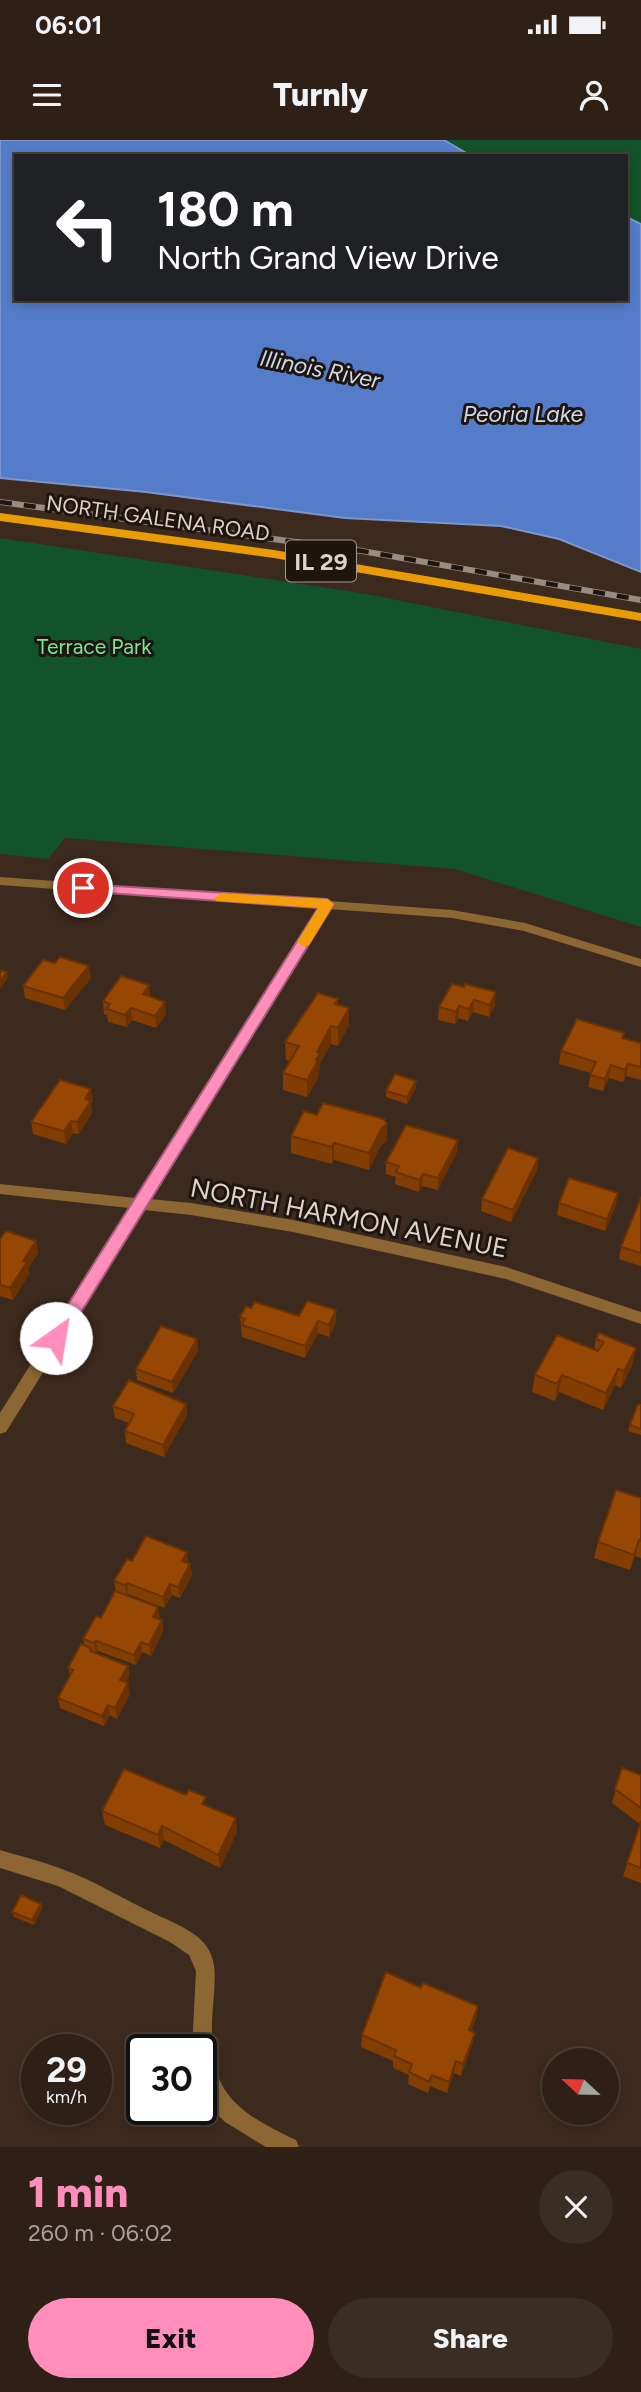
<!DOCTYPE html>
<html lang="en">
<head>
<meta charset="utf-8">
<style>
  body { margin:0; font-family:Figtree,sans-serif; background:#3a2d23; color:#f1f3f6; height:100vh; display:flex; flex-direction:column; font-size:26px; white-space:nowrap }
  * { box-sizing:border-box; margin:0 }
  p { font-size:23px; color:#a7a3a1 }
  .icon { flex:none; width:38px; height:38px; fill:none; stroke:currentColor; stroke-width:2; stroke-linecap:round; stroke-linejoin:round }
  .map { position:relative; height:2007px; overflow:hidden }
  .details { display:flex; flex-direction:column; background:#2e2016; flex:1 }
  .details>* { flex:none }
  .guide { position:absolute; left:14px; top:14px; width:614px; height:147px; border-radius:0px; box-shadow:0 4px 10px #0003,0 0 0 2px #493e35; background:#202124; color:#fff; overflow:hidden }
  .needle { width:46px; rotate:292deg }
  .buttons { position:absolute; left:542px; top:1908px; display:grid; gap:14px }
  .buttons a { display:grid; place-items:center; width:77px; height:77px; border-radius:50%; background:#2e2016; box-shadow:0 4px 10px #0003,0 0 0 2px #493e35; font-size:35px }
  .speed { position:absolute; left:21px; top:1894px; display:flex; gap:14px; font-size:35px; font-weight:700; text-align:center }
  .speed>* { display:grid; place-content:center; width:91px; height:91px; border-radius:50%; background:#2e2016; box-shadow:0 4px 10px #0003,0 0 0 2px #493e35; line-height:1 }
  .speed small { font-size:18px; font-weight:400 }
  .speed .limit { border:4px solid #111; border-radius:10px; background:#fff; color:#111 }
  .pin { position:absolute; display:grid; place-items:center; width:60px; height:60px; color:#fff; margin:-30px; border:4px solid #fff; border-radius:50%; box-shadow:0 2px 7px #0007 }
  .me { position:absolute; width:77px; margin:-38px; rotate:32deg; stroke-linejoin:round; filter:drop-shadow(0 0 5px #0008) }
  .turn { display:flex; align-items:center; gap:24px; height:147px; padding:0 28px; font-size:32px }
  .turn .icon { width:91px; height:91px; stroke-width:2.5 }
  .turn b { display:block; font-size:49px; line-height:60px }
  .round { display:grid; place-items:center; flex:none; width:74px; height:74px; border-radius:37px; background:#3a2d23 }
  .summary { display:flex; align-items:center; justify-content:space-between; height:119px; padding:0 28px }
  h1 { font-size:42px; font-weight:800; line-height:52px; color:#ff8ebb }
  .button { display:flex; gap:14px; margin-top:auto; padding:14px 28px }
  .button a { flex:1; height:80px; border-radius:42px; background:#ff8ebb; color:#111; font-size:28px; font-weight:800; line-height:80px; text-align:center }
  .button a+a { background:#3a2d23; color:#f1f3f6 }
  .status { display:flex; justify-content:space-between; align-items:center; height:49px; padding:0 35px; background:#2e2016; direction:ltr }
  .status svg { height:19px; fill:currentColor }
  header { display:flex; justify-content:space-between; align-items:center; height:91px; padding:0 28px; background:#2e2016; font-size:32px; font-weight:800 }
  .map>svg:first-child { display:block }
  .green { fill:#125329 }
  .water { fill:#547cc9; stroke:#7e96ca; stroke-width:2 }
  .lines { fill:none; stroke-linecap:round; stroke-linejoin:round }
  .minor { fill:#8c6733; fill-rule:evenodd }
  .tertiary { fill:#8c6733; fill-rule:evenodd }
  .primary { fill:#e99c06; fill-rule:evenodd }
  .rail-casing { stroke:#9a8b82; stroke-width:6 }
  .rail { stroke:#1e150f; stroke-width:4.5; stroke-dasharray:12; stroke-linecap:butt }
  .wall { fill:#823d03 }
  .shaded-wall { fill:#6a3203 }
  .building { fill:#974704; stroke:#6a3203; stroke-width:2 }
  .route { fill:#ff8ebb; stroke:#a65c7a; stroke-width:2 }
  .slow { fill:#f59e0b }
  .labels { text-anchor:middle; dominant-baseline:central; stroke-width:6; stroke-linejoin:round; paint-order:stroke }
  .far-street-label { font-size:21px; fill:#dfd2cb; stroke:#1e150f }
  .far-park-label { font-size:21px; fill:#76e896; stroke:#1e150f }
  .far-water-label { font-size:23px; font-style:italic; fill:#ced9ee; stroke:#1e150f }
  .shield { fill:#1e150f; stroke:#a59993; stroke-width:2 }
  .shield-label { font-size:24px; font-weight:bold; fill:#dfd2cb }
  .street-label { font-size:26px; fill:#dfd2cb; stroke:#1e150f }
</style>
</head>
<body>
<div class="status"><b>06:01</b><svg viewBox="0 0 49 12"><path d="M0 12V9h3v3zM5 12V6h3v6zM10 12V3h3v9zM15 12V0h3v12zM26 1h20v11H26zM47 4h2v5h-2z"/></svg></div>
<header><svg class="icon" aria-label="menu" viewBox="0 0 24 24"><path d="M4 6h16M4 12h16M4 18h16"/></svg>Turnly<svg class="icon" aria-label="person" viewBox="0 0 24 24"><circle cx="12" cy="8" r="4"/><path d="M4 21q1-7 8-7t8 7"/></svg></header>
<div class="map">
<svg width="641" height="2007" viewBox="0 0 641 2007">
  <rect width="100%" height="100%" fill="#3d2a1e"/>
  <g class="green">
    <path d="M 444,0 L 641,0 L 641,84 L 627,77 L 626,16 L 471,16 Z"/>
    <path d="M 0,398 L 367,454 L 641,509 L 641,787 L 455,729 L 65,698 L 48,719 L 0,714 Z"/>
  </g>
  <path class="water" d="M 0,0 L 444,0 L 471,16 L 16,16 L 16,159 L 626,159 L 627,77 L 641,84 L 641,432 L 559,399 L 501,386 L 345,378 L 146,352 L 0,338 Z"/>
  <g class="lines">
    <g class="minor">
      <path d="M 327,760 L 333,764 L 150,1059 L 191,1063 L 293,1080 L 506,1127 L 641,1172 L 641,1184 L 506,1139 L 293,1092 L 191,1075 L 144,1070 L 6,1292 L 0,1294 L 0,1273 L 129,1068 L 0,1054 L 0,1044 L 136,1058 L 323,761 Z"/>
      <path d="M 0,1710 C 20,1716 41,1721 62,1729 C 93,1740 123,1759 153,1773 C 169,1781 192,1789 204,1803 C 217,1819 215,1835 214,1854 C 206,1939 217,1964 296,2000 L 299,2007 L 266,2007 L 225,1982 L 212,1969 L 201,1949 L 201,1909 L 192,1909 L 196,1831 L 189,1815 L 170,1802 L 58,1746 L 0,1728 Z"/>
    </g>
    <path class="tertiary" d="M 0,737 L 452,770 L 525,783 L 641,819 L 641,827 L 524,791 L 452,778 L 0,745 Z"/>
    <path class="primary" d="M 0,373 L 274,410 L 641,473 L 641,481 L 274,418 L 0,381 Z"/>
    <g class="rail-casing">
      <path id="rail" d="M 0,362 L 362,411 L 641,460"/>
    </g>
    <use href="#rail" class="rail"/>
  </g>
  <g class="wall">
    <path d="M 91,838 L 65,870 L 25,858 L 23,846 Z"/>
    <path d="M 452,844 L 495,865 L 489,877 L 473,872 L 468,881 L 458,878 L 455,884 L 438,880 L 439,867 Z"/>
    <path d="M 149,845 L 150,857 L 166,874 L 156,888 L 132,880 L 127,887 L 108,882 L 107,875 L 104,874 L 103,861 Z"/>
    <path d="M 338,859 L 338,864 L 349,868 L 349,885 L 338,906 L 331,904 L 320,923 L 318,938 L 307,957 L 283,950 L 283,933 L 290,921 L 286,920 L 285,902 Z"/>
    <path d="M 623,898 L 641,903 L 641,940 L 626,936 L 623,942 L 609,938 L 603,951 L 588,947 L 591,933 L 559,924 L 561,911 Z"/>
    <path d="M 416,941 L 416,947 L 407,964 L 386,957 L 386,951 Z"/>
    <path d="M 93,961 L 91,964 L 92,973 L 79,994 L 73,993 L 66,1004 L 33,994 L 31,982 Z"/>
    <path d="M 317,975 L 387,984 L 387,1001 L 381,1005 L 369,1030 L 334,1020 L 332,1024 L 291,1013 L 291,996 Z"/>
    <path d="M 457,1012 L 438,1050 L 422,1046 L 419,1052 L 395,1044 L 396,1037 L 386,1034 L 386,1022 Z"/>
    <path d="M 538,1018 L 537,1030 L 511,1082 L 481,1071 L 482,1059 Z"/>
    <path d="M 641,1057 L 641,1126 L 619,1119 L 621,1107 Z"/>
    <path d="M 559,1063 L 616,1065 L 605,1091 L 557,1075 Z"/>
    <path d="M 0,1099 L 36,1101 L 38,1113 L 28,1128 L 29,1134 L 13,1160 L 0,1156 Z"/>
    <path d="M 299,1176 L 336,1182 L 329,1197 L 318,1193 L 305,1218 L 242,1197 L 240,1177 Z"/>
    <path d="M 197,1199 L 198,1211 L 173,1253 L 137,1240 L 136,1229 Z"/>
    <path d="M 596,1199 L 636,1208 L 632,1225 L 621,1248 L 615,1245 L 603,1270 L 559,1252 L 555,1261 L 532,1252 L 535,1235 L 594,1210 Z"/>
    <path d="M 186,1264 L 187,1275 L 164,1317 L 126,1303 L 125,1291 L 129,1283 L 115,1278 L 113,1266 Z"/>
    <path d="M 641,1265 L 641,1295 L 628,1291 L 630,1285 Z"/>
    <path d="M 641,1358 L 641,1418 L 635,1416 L 630,1430 L 594,1418 L 598,1402 Z"/>
    <path d="M 187,1412 L 188,1423 L 190,1424 L 192,1435 L 180,1458 L 172,1455 L 164,1468 L 128,1454 L 127,1456 L 158,1467 L 159,1479 L 162,1480 L 163,1491 L 151,1516 L 142,1512 L 136,1525 L 98,1511 L 96,1514 L 128,1526 L 129,1536 L 126,1542 L 130,1554 L 117,1579 L 110,1575 L 104,1586 L 60,1568 L 58,1558 L 70,1536 L 68,1528 L 85,1506 L 83,1499 L 101,1478 L 116,1451 L 114,1441 L 132,1421 Z"/>
    <path d="M 622,1628 L 641,1635 L 641,1743 L 623,1736 L 640,1684 L 612,1663 Z"/>
    <path d="M 206,1666 L 237,1692 L 220,1728 L 164,1700 L 160,1708 L 105,1685 L 102,1671 Z"/>
    <path d="M 41,1764 L 42,1768 L 34,1785 L 14,1777 L 12,1772 Z"/>
    <path d="M 478,1866 L 476,1878 L 471,1891 L 475,1893 L 472,1905 L 461,1936 L 454,1933 L 447,1953 L 430,1946 L 428,1953 L 408,1944 L 409,1935 L 393,1928 L 393,1921 L 361,1907 L 362,1895 Z"/>
  </g>
  <g class="shaded-wall">
    <path d="M 89,826 L 91,838 L 65,870 L 63,858 Z"/>
    <path d="M 7,832 L 8,838 L 0,849 L 0,841 Z"/>
    <path d="M 149,845 L 150,857 L 143,854 Z"/>
    <path d="M 496,852 L 495,865 L 489,877 L 490,865 Z"/>
    <path d="M 474,860 L 473,872 L 468,881 L 469,869 Z"/>
    <path d="M 165,862 L 166,874 L 156,888 L 155,876 Z"/>
    <path d="M 459,866 L 458,878 L 455,884 L 456,872 Z"/>
    <path d="M 131,868 L 132,880 L 127,887 L 125,875 Z"/>
    <path d="M 349,868 L 349,885 L 338,906 L 338,888 Z"/>
    <path d="M 331,886 L 331,904 L 320,923 L 318,938 L 307,957 L 307,940 L 317,912 Z"/>
    <path d="M 628,924 L 626,936 L 623,942 L 625,930 Z"/>
    <path d="M 611,925 L 609,938 L 603,951 L 605,939 Z"/>
    <path d="M 416,941 L 416,947 L 407,964 L 407,957 Z"/>
    <path d="M 91,949 L 93,961 L 91,964 L 92,973 L 79,994 L 77,982 L 85,959 Z"/>
    <path d="M 71,981 L 73,993 L 66,1004 L 64,991 Z"/>
    <path d="M 387,984 L 387,1001 L 381,1005 L 369,1030 L 369,1013 L 382,988 Z"/>
    <path d="M 458,1000 L 457,1012 L 438,1050 L 438,1038 Z"/>
    <path d="M 334,1003 L 334,1020 L 332,1024 L 332,1007 Z"/>
    <path d="M 538,1018 L 537,1030 L 511,1082 L 513,1070 Z"/>
    <path d="M 423,1034 L 422,1046 L 419,1052 L 419,1040 Z"/>
    <path d="M 618,1053 L 616,1065 L 605,1091 L 607,1079 Z"/>
    <path d="M 36,1101 L 38,1113 L 28,1128 L 29,1134 L 13,1160 L 10,1148 L 23,1121 Z"/>
    <path d="M 336,1170 L 336,1182 L 329,1197 L 329,1185 Z"/>
    <path d="M 318,1181 L 318,1193 L 305,1218 L 305,1206 Z"/>
    <path d="M 197,1199 L 198,1211 L 173,1253 L 172,1242 Z"/>
    <path d="M 636,1208 L 632,1225 L 621,1248 L 624,1231 Z"/>
    <path d="M 618,1229 L 615,1245 L 603,1270 L 606,1253 Z"/>
    <path d="M 562,1235 L 559,1252 L 555,1261 L 557,1244 Z"/>
    <path d="M 186,1264 L 187,1275 L 164,1317 L 163,1305 Z"/>
    <path d="M 639,1400 L 635,1416 L 630,1430 L 634,1415 Z"/>
    <path d="M 187,1412 L 188,1423 L 183,1432 L 182,1421 Z"/>
    <path d="M 190,1424 L 192,1435 L 180,1458 L 178,1447 Z"/>
    <path d="M 127,1443 L 128,1454 L 127,1456 L 125,1445 Z"/>
    <path d="M 170,1444 L 172,1455 L 164,1468 L 163,1457 Z"/>
    <path d="M 158,1467 L 160,1478 L 155,1488 L 153,1477 Z"/>
    <path d="M 162,1480 L 163,1491 L 151,1516 L 149,1505 Z"/>
    <path d="M 96,1501 L 98,1511 L 96,1514 L 94,1503 Z"/>
    <path d="M 141,1502 L 142,1512 L 136,1525 L 134,1515 Z"/>
    <path d="M 128,1526 L 129,1536 L 122,1551 L 120,1540 Z"/>
    <path d="M 128,1543 L 130,1554 L 117,1579 L 115,1568 Z"/>
    <path d="M 108,1565 L 110,1575 L 104,1586 L 102,1576 Z"/>
    <path d="M 236,1678 L 237,1692 L 220,1728 L 218,1715 Z"/>
    <path d="M 162,1686 L 164,1700 L 160,1708 L 158,1695 Z"/>
    <path d="M 41,1764 L 42,1768 L 34,1785 L 32,1780 Z"/>
    <path d="M 478,1866 L 476,1878 L 467,1902 L 469,1890 Z"/>
    <path d="M 475,1893 L 472,1905 L 461,1936 L 463,1924 Z"/>
    <path d="M 456,1921 L 454,1933 L 447,1953 L 449,1942 Z"/>
  </g>
  <g class="building">
    <path d="M 60,817 L 89,826 L 63,858 L 23,846 L 43,820 L 55,823 Z"/>
    <path d="M 0,830 L 7,832 L 0,841 Z"/>
    <path d="M 121,836 L 149,845 L 143,854 L 165,862 L 155,876 L 131,868 L 125,875 L 107,869 L 110,864 L 103,861 Z"/>
    <path d="M 452,844 L 464,847 L 465,844 L 496,852 L 490,865 L 474,860 L 469,869 L 459,866 L 456,872 L 439,867 Z"/>
    <path d="M 318,853 L 338,859 L 335,864 L 349,868 L 338,888 L 331,886 L 317,912 L 320,913 L 316,920 L 318,921 L 307,940 L 283,933 L 299,906 L 285,902 Z"/>
    <path d="M 577,879 L 624,893 L 622,898 L 641,903 L 641,927 L 628,924 L 625,930 L 611,925 L 605,939 L 590,935 L 596,922 L 561,911 Z"/>
    <path d="M 395,934 L 416,941 L 407,957 L 386,951 Z"/>
    <path d="M 60,940 L 91,949 L 85,959 L 91,961 L 77,982 L 71,981 L 64,991 L 31,982 Z"/>
    <path d="M 323,963 L 384,979 L 387,984 L 382,988 L 369,1013 L 334,1003 L 332,1007 L 291,996 L 304,971 L 317,975 Z"/>
    <path d="M 406,985 L 458,1000 L 438,1038 L 423,1034 L 419,1040 L 396,1032 L 399,1026 L 386,1022 Z"/>
    <path d="M 508,1008 L 538,1018 L 513,1070 L 482,1059 Z"/>
    <path d="M 569,1038 L 618,1053 L 607,1079 L 559,1063 Z"/>
    <path d="M 641,1057 L 641,1113 L 621,1107 Z"/>
    <path d="M 6,1091 L 36,1101 L 23,1121 L 27,1122 L 10,1148 L 0,1145 L 0,1099 Z"/>
    <path d="M 307,1161 L 336,1170 L 329,1185 L 318,1181 L 305,1206 L 242,1185 L 245,1179 L 240,1177 L 246,1166 L 251,1168 L 255,1162 L 299,1176 Z"/>
    <path d="M 161,1186 L 197,1199 L 172,1242 L 136,1229 Z"/>
    <path d="M 599,1193 L 636,1208 L 624,1231 L 618,1229 L 606,1253 L 562,1235 L 557,1244 L 535,1235 L 557,1195 L 598,1211 L 604,1202 L 596,1199 Z"/>
    <path d="M 129,1240 L 186,1264 L 163,1305 L 125,1291 L 134,1274 L 113,1266 Z"/>
    <path d="M 638,1264 L 641,1265 L 641,1289 L 630,1285 Z"/>
    <path d="M 616,1350 L 641,1358 L 641,1401 L 639,1400 L 634,1415 L 598,1402 Z"/>
    <path d="M 146,1396 L 187,1412 L 182,1421 L 190,1424 L 178,1447 L 170,1444 L 163,1457 L 127,1443 L 125,1445 L 114,1441 L 127,1419 L 132,1421 Z"/>
    <path d="M 115,1451 L 158,1467 L 153,1477 L 162,1480 L 149,1505 L 141,1502 L 134,1515 L 96,1501 L 94,1503 L 83,1499 L 96,1476 L 101,1478 Z"/>
    <path d="M 81,1504 L 91,1508 L 90,1511 L 128,1526 L 120,1540 L 128,1543 L 115,1568 L 108,1565 L 102,1576 L 58,1558 L 73,1530 L 68,1528 Z"/>
    <path d="M 622,1628 L 641,1635 L 641,1668 L 615,1649 Z"/>
    <path d="M 124,1629 L 186,1655 L 189,1650 L 206,1657 L 202,1664 L 236,1678 L 218,1715 L 162,1686 L 158,1695 L 102,1671 Z"/>
    <path d="M 641,1681 L 641,1728 L 627,1723 Z"/>
    <path d="M 21,1755 L 41,1764 L 32,1780 L 12,1772 Z"/>
    <path d="M 386,1832 L 421,1848 L 423,1843 L 478,1866 L 469,1890 L 475,1893 L 463,1924 L 456,1921 L 449,1942 L 432,1935 L 429,1942 L 409,1932 L 412,1924 L 394,1916 L 396,1910 L 362,1895 Z"/>
  </g>
  <path class="route" d="M 83,744 L 327,759 L 334,764 L 62,1203 L 50,1203 L 47,1198 L 50,1193 L 318,768 L 79,751 L 79,745 Z"/>
  <path class="slow" d="M 221,753 L 327,759 L 334,764 L 309,805 L 304,807 L 297,802 L 318,768 L 216,761 L 214,758 Z"/>
  <g class="labels">
    <g class="far-street-label">
      <text transform="translate(158 378) rotate(8)">NORTH GALENA ROAD</text>
    </g>
    <g class="far-park-label">
      <text x="94" y="506">Terrace Park</text>
    </g>
    <g class="far-water-label">
      <text transform="translate(320 229) rotate(11)">Illinois River</text>
      <text x="523" y="274">Peoria Lake</text>
    </g>
    <rect class="shield" x="286" y="400.5" width="70" height="41" rx="5"/>
    <g class="shield-label">
      <text x="321" y="421">IL 29</text>
    </g>
    <g class="street-label">
      <text transform="translate(349 1078) rotate(11)">NORTH HARMON AVENUE</text>
    </g>
  </g>
</svg>
<div class="buttons">
<a><svg class="needle" viewBox="-14 -14 28 28"><path d="M0-13l5 13h-10z" fill="#e53935"/><path d="M0 13l5-13h-10z" fill="#a7a3a1"/></svg></a>
</div>
<div class="speed"><div>29<small>km/h</small></div><div class="limit">30</div></div>
<div class="pin" style="left:83px;top:748px;background:#d93025"><svg class="icon" aria-label="arrive" viewBox="0 0 24 24"><path d="M6 21V4h12l-3 4 3 4H6"/></svg></div>
<svg class="me" style="left:56px;top:1198px" viewBox="-20 -20 40 40"><circle r="19" fill="#fff"/><path d="M0-13L10 11 0 6-10 11z" fill="#ff8ebb"/></svg>
<div class="guide">
<div class="turn"><svg class="icon" aria-label="left" viewBox="0 0 24 24"><path d="M17 20v-9H6M10 6l-5 5 5 5"/></svg><div><b>180 m</b>North Grand View Drive</div></div>
</div>
</div>
<section class="details">
<div class="summary"><div><h1>1 min</h1><p>260 m · 06:02</p></div><a class="round"><svg class="icon" aria-label="close" viewBox="0 0 24 24"><path d="M6 6l12 12M18 6L6 18"/></svg></a></div>
<div class="button"><a>Exit</a><a>Share</a></div>
</section>
</body>
</html>
